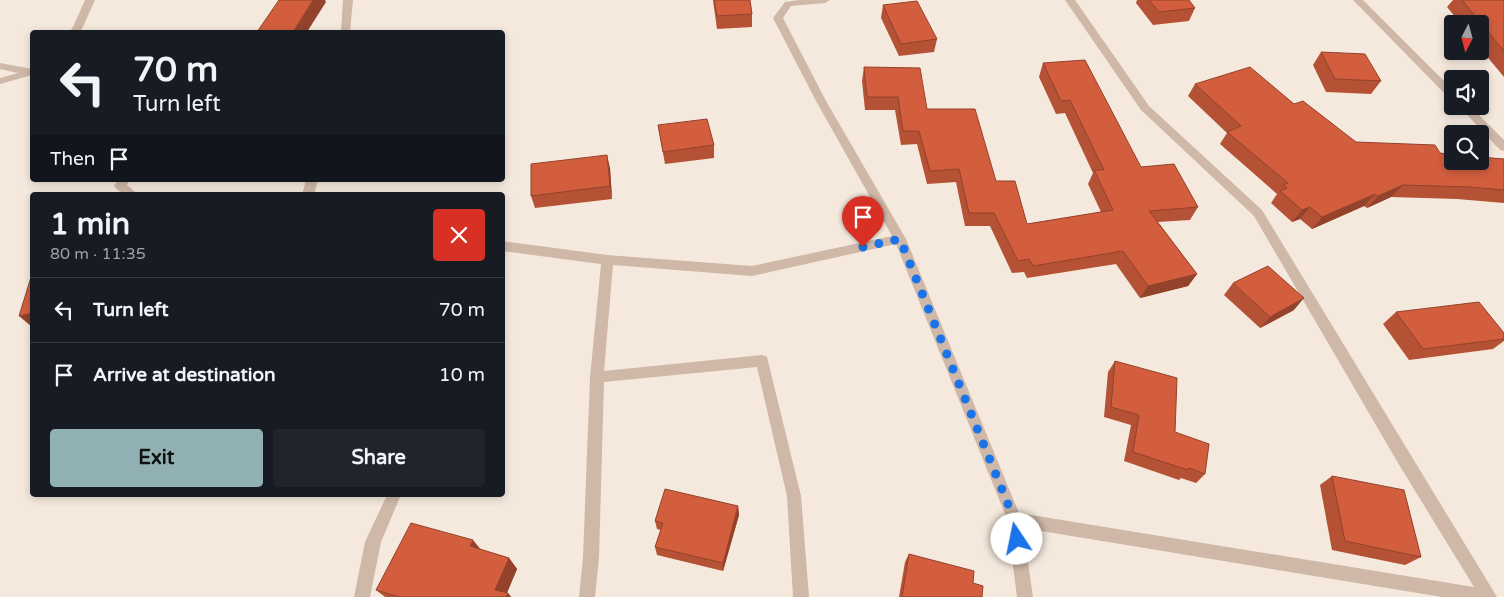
<!DOCTYPE html>
<html lang="en">
<head>
<meta charset="utf-8">
<style>
  body { margin:0; font-family:"Varela Round",sans-serif; background:#20242c; color:#f1f3f6; height:100vh; display:flex; flex-direction:column; font-size:19px; white-space:nowrap }
  * { box-sizing:border-box; margin:0 }
  p { font-size:16px; color:#9ea1a6 }
  .icon { flex:none; width:28px; height:28px; fill:none; stroke:currentColor; stroke-width:2; stroke-linecap:round; stroke-linejoin:round }
  .map { position:relative; flex:1; overflow:hidden }
  .drawer { position:absolute; left:30px; top:192px; width:475px; height:305px; display:flex; flex-direction:column; background:#171b24; border-radius:5px; box-shadow:0 2px 8px #0003 }
  .drawer>* { flex:none }
  .banner { position:absolute; left:30px; top:30px; width:475px; height:152px; border-radius:5px; box-shadow:0 2px 8px #0003; background:#171b24; color:#f1f3f6; overflow:hidden }
  .needle { width:32px; rotate:186deg }
  .controls { position:absolute; left:1444px; top:15px; display:grid; gap:10px }
  .controls a { display:grid; place-items:center; width:45px; height:45px; border-radius:5px; background:#171b24; box-shadow:0 2px 8px #0003; font-size:25px }
  .pin { position:absolute; display:grid; place-items:center; width:42px; height:42px; color:#fff; margin:-51px -21px; border-radius:50% 50% 50% 0; rotate:-45deg; box-shadow:0 0 5px #0007 }
  .pin .icon { rotate:45deg }
  .me { position:absolute; width:55px; margin:-28px; rotate:349deg; stroke-linejoin:round; filter:drop-shadow(0 0 4px #0008) }
  .turn { display:flex; align-items:center; gap:18px; height:105px; padding:0 20px; font-size:22px }
  .turn .icon { width:65px; height:65px; stroke-width:2.5 }
  .turn b { display:block; font-size:35px; line-height:42px }
  .then { display:flex; align-items:center; height:48px; padding:0 20px; background:#0003; gap:10px; font-size:19px }
  .round { display:grid; place-items:center; flex:none; width:52px; height:52px; border-radius:5px; background:#20242c }
  .headline { display:flex; align-items:center; justify-content:space-between; height:85px; padding:0 20px }
  h1 { font-size:30px; font-weight:700; line-height:38px }
  .primary-button { display:flex; gap:10px; margin-top:auto; padding:10px 20px }
  .primary-button a { flex:1; height:58px; border-radius:5px; background:#90b0b3; color:#111; font-size:20px; font-weight:700; line-height:58px; text-align:center }
  .primary-button a+a { background:#20242c; color:#f1f3f6 }
  ul { padding:0; list-style:none }
  li { display:flex; align-items:center; gap:15px; height:65px; padding:0 20px; border-top:1px solid #363941 }
  li div { flex:1 }
  li b { display:block; font-size:19px }
  li em { font-style:normal }
  .map>svg:first-child { display:block }
  .lines { fill:none; stroke-linecap:round; stroke-linejoin:round }
  .street { fill:#cfb8a7; fill-rule:evenodd }
  .wall { fill:#b55135 }
  .shaded-wall { fill:#93422b }
  .building { fill:#d25e3e; stroke:#93422b }
  .route { stroke:#1a73e8; stroke-width:9; stroke-dasharray:0 16.2 }
</style>
</head>
<body>
<div class="map">
<svg width="1504" height="597" viewBox="0 0 1504 597">
  <rect width="100%" height="100%" fill="#f5e9dd"/>
  <g class="lines">
    <g class="street">
      <path d="M 85,0 L 95,0 L 82,29 L 79,32 L 69,32 L 73,27 Z"/>
      <path d="M 343,0 L 353,0 L 350,32 L 341,32 Z"/>
      <path d="M 799,0 L 830,0 L 825,3 L 791,6 L 783,18 L 826,101 L 906,239 L 1019,513 L 1474,587 L 1398,463 L 1254,216 L 1141,110 L 1065,0 L 1075,0 L 1149,106 L 1262,210 L 1497,597 L 1442,597 L 1023,528 L 1033,597 L 1017,597 L 1007,519 L 896,244 L 752,276 L 613,265 L 604,371 L 762,355 L 767,357 L 801,496 L 809,597 L 793,597 L 787,496 L 757,367 L 604,382 L 599,557 L 595,597 L 579,597 L 583,557 L 590,377 L 601,264 L 502,251 L 502,241 L 607,255 L 752,266 L 892,236 L 816,101 L 773,18 L 785,2 Z"/>
      <path d="M 1353,0 L 1363,0 L 1452,89 L 1452,98 L 1448,97 Z"/>
      <path d="M 0,63 L 32,69 L 32,75 L 0,84 L 0,78 L 18,73 L 0,69 Z"/>
      <path d="M 1459,106 L 1470,106 L 1504,140 L 1504,151 L 1500,150 Z"/>
      <path d="M 118,180 L 130,180 L 127,185 L 139,195 C 128,195 121,195 114,186 Z"/>
      <path d="M 306,180 L 318,180 L 314,195 L 302,195 Z"/>
      <path d="M 387,495 L 399,495 L 400,497 L 381,542 L 370,597 L 354,597 L 365,542 Z"/>
    </g>
  </g>
  <g class="wall">
    <path d="M 713,0 L 750,0 L 752,14 L 752,27 L 717,29 Z"/>
    <path d="M 1137,0 L 1189,0 L 1195,8 L 1189,21 L 1153,25 L 1136,3 Z"/>
    <path d="M 1453,0 L 1503,0 L 1504,1 L 1504,77 L 1480,48 L 1480,24 L 1461,24 L 1447,7 Z"/>
    <path d="M 883,5 L 937,39 L 934,52 L 899,56 L 881,18 Z"/>
    <path d="M 1321,52 L 1381,81 L 1371,94 L 1326,92 L 1313,65 Z"/>
    <path d="M 1043,63 L 1141,167 L 1198,207 L 1190,220 L 1158,222 L 1197,274 L 1188,286 L 1140,298 L 1116,264 L 1027,278 L 1024,272 L 1012,273 L 990,226 L 965,226 L 956,182 L 927,184 L 917,144 L 901,145 L 895,110 L 865,110 L 862,81 L 864,67 L 927,109 L 996,181 L 1027,224 L 1101,212 L 1088,184 L 1093,173 L 1065,113 L 1056,114 L 1039,77 Z"/>
    <path d="M 1195,84 L 1294,104 L 1356,142 L 1448,155 L 1504,159 L 1504,203 L 1457,199 L 1391,197 L 1367,208 L 1364,206 L 1312,229 L 1300,219 L 1292,222 L 1271,203 L 1277,194 L 1220,144 L 1227,133 L 1188,96 Z"/>
    <path d="M 658,125 L 714,145 L 714,158 L 665,164 Z"/>
    <path d="M 610,168 L 612,199 L 535,208 L 531,196 Z"/>
    <path d="M 1233,283 L 1294,310 L 1260,328 L 1224,295 Z"/>
    <path d="M 1396,312 L 1504,333 L 1504,341 L 1493,349 L 1409,360 L 1383,324 Z"/>
    <path d="M 1115,361 L 1175,432 L 1205,474 L 1196,483 L 1181,478 L 1179,480 L 1124,461 L 1131,425 L 1104,417 L 1108,372 Z"/>
    <path d="M 1332,476 L 1421,557 L 1405,565 L 1332,550 L 1320,485 Z"/>
    <path d="M 738,506 L 739,515 L 723,571 L 657,555 L 655,547 L 661,530 L 657,529 L 655,521 Z"/>
    <path d="M 481,550 L 509,558 L 517,569 L 507,593 L 508,593 L 511,597 L 385,597 L 376,590 Z"/>
    <path d="M 909,554 L 973,583 L 982,597 L 899,597 L 905,562 Z"/>
  </g>
  <g class="shaded-wall">
    <path d="M 313,0 L 325,0 L 326,2 L 307,32 L 293,32 Z"/>
    <path d="M 607,155 L 610,168 L 612,199 L 610,186 Z"/>
    <path d="M 1403,185 L 1391,197 L 1367,208 L 1378,196 Z"/>
    <path d="M 1375,194 L 1364,206 L 1312,229 L 1322,217 Z"/>
    <path d="M 1310,207 L 1300,219 L 1292,222 L 1302,210 Z"/>
    <path d="M 1197,274 L 1188,286 L 1140,298 L 1148,286 Z"/>
    <path d="M 1304,298 L 1294,310 L 1260,328 L 1270,317 Z"/>
    <path d="M 32,313 L 32,327 L 19,316 Z"/>
    <path d="M 738,506 L 739,515 L 723,571 L 723,563 Z"/>
    <path d="M 473,540 L 482,551 L 470,546 Z"/>
    <path d="M 509,558 L 517,569 L 505,597 L 495,590 Z"/>
    <path d="M 508,593 L 511,597 L 506,597 Z"/>
  </g>
  <g class="building">
    <path d="M 279,0 L 313,0 L 293,32 L 257,32 Z"/>
    <path d="M 714,0 L 750,0 L 752,14 L 717,16 Z"/>
    <path d="M 1149,0 L 1189,0 L 1195,8 L 1159,12 Z"/>
    <path d="M 1462,0 L 1503,0 L 1504,1 L 1504,51 Z"/>
    <path d="M 917,1 L 937,39 L 901,44 L 883,5 Z"/>
    <path d="M 1321,52 L 1365,54 L 1381,81 L 1335,79 Z"/>
    <path d="M 1085,60 L 1141,167 L 1174,164 L 1198,207 L 1149,211 L 1197,274 L 1148,286 L 1123,251 L 1033,266 L 1029,259 L 1018,261 L 994,213 L 969,213 L 959,169 L 930,171 L 919,131 L 903,131 L 898,97 L 867,97 L 864,67 L 920,68 L 927,109 L 975,109 L 996,181 L 1015,181 L 1027,224 L 1113,210 L 1094,170 L 1104,170 L 1070,100 L 1061,101 L 1043,63 Z"/>
    <path d="M 1250,67 L 1294,104 L 1303,101 L 1356,142 L 1435,145 L 1440,153 L 1452,155 L 1452,161 L 1480,161 L 1480,157 L 1504,159 L 1504,190 L 1470,187 L 1403,185 L 1378,196 L 1375,194 L 1322,217 L 1310,207 L 1302,210 L 1280,191 L 1287,188 L 1283,185 L 1288,183 L 1227,132 L 1241,126 L 1195,84 Z"/>
    <path d="M 707,119 L 714,145 L 663,152 L 658,125 Z"/>
    <path d="M 607,155 L 610,186 L 531,196 L 531,164 Z"/>
    <path d="M 1268,266 L 1304,298 L 1270,317 L 1233,283 Z"/>
    <path d="M 32,274 L 32,313 L 19,316 Z"/>
    <path d="M 1479,302 L 1504,333 L 1504,339 L 1423,349 L 1396,312 Z"/>
    <path d="M 1115,361 L 1177,378 L 1175,432 L 1209,444 L 1205,474 L 1189,468 L 1188,470 L 1133,452 L 1139,415 L 1111,407 Z"/>
    <path d="M 1332,476 L 1404,490 L 1421,557 L 1345,541 Z"/>
    <path d="M 665,489 L 738,506 L 723,563 L 655,547 L 663,523 L 655,521 Z"/>
    <path d="M 411,523 L 473,540 L 470,546 L 509,558 L 495,590 L 508,593 L 506,597 L 400,597 L 376,590 Z"/>
    <path d="M 909,554 L 974,571 L 973,583 L 983,586 L 982,597 L 902,597 Z"/>
  </g>
  <g class="lines">
    <path class="route" d="M 863,247 L 900,239 L 1014,519 L 1017,539"/>
  </g>
</svg>
<div class="controls">
<a><svg class="needle" viewBox="-14 -14 28 28"><path d="M0-13l5 13h-10z" fill="#e53935"/><path d="M0 13l5-13h-10z" fill="#9ea1a6"/></svg></a>
<a><svg class="icon" aria-label="sound" viewBox="0 0 24 24"><path d="M4 9h4l5-4v14l-5-4H4zM17 9q2 3 0 6"/></svg></a>
<a><svg class="icon" aria-label="search" viewBox="0 0 24 24"><circle cx="10" cy="10" r="6"/><path d="M15 15l6 6"/></svg></a>
</div>
<div class="pin" style="left:863px;top:247px;background:#d93025"><svg class="icon" aria-label="arrive" viewBox="0 0 24 24"><path d="M6 21V4h12l-3 4 3 4H6"/></svg></div>
<svg class="me" style="left:1017px;top:539px" viewBox="-20 -20 40 40"><circle r="19" fill="#fff"/><path d="M0-13L10 11 0 6-10 11z" fill="#1a73e8"/></svg>
<div class="banner">
<div class="turn"><svg class="icon" aria-label="left" viewBox="0 0 24 24"><path d="M17 20v-9H6M10 6l-5 5 5 5"/></svg><div><b>70 m</b>Turn left</div></div>
<div class="then">Then<svg class="icon" aria-label="arrive" viewBox="0 0 24 24"><path d="M6 21V4h12l-3 4 3 4H6"/></svg></div>
</div>
<section class="drawer">
<div class="headline"><div><h1>1 min</h1><p>80 m · 11:35</p></div><a class="round" style="background:#d93025;color:#fff"><svg class="icon" aria-label="close" viewBox="0 0 24 24"><path d="M6 6l12 12M18 6L6 18"/></svg></a></div>
<ul>
<li><svg class="icon" aria-label="left" viewBox="0 0 24 24"><path d="M17 20v-9H6M10 6l-5 5 5 5"/></svg><div><b>Turn left</b></div><em>70 m</em></li>
<li><svg class="icon" aria-label="arrive" viewBox="0 0 24 24"><path d="M6 21V4h12l-3 4 3 4H6"/></svg><div><b>Arrive at destination</b></div><em>10 m</em></li>
</ul>
<div class="primary-button"><a>Exit</a><a>Share</a></div>
</section>
</div>
</body>
</html>
